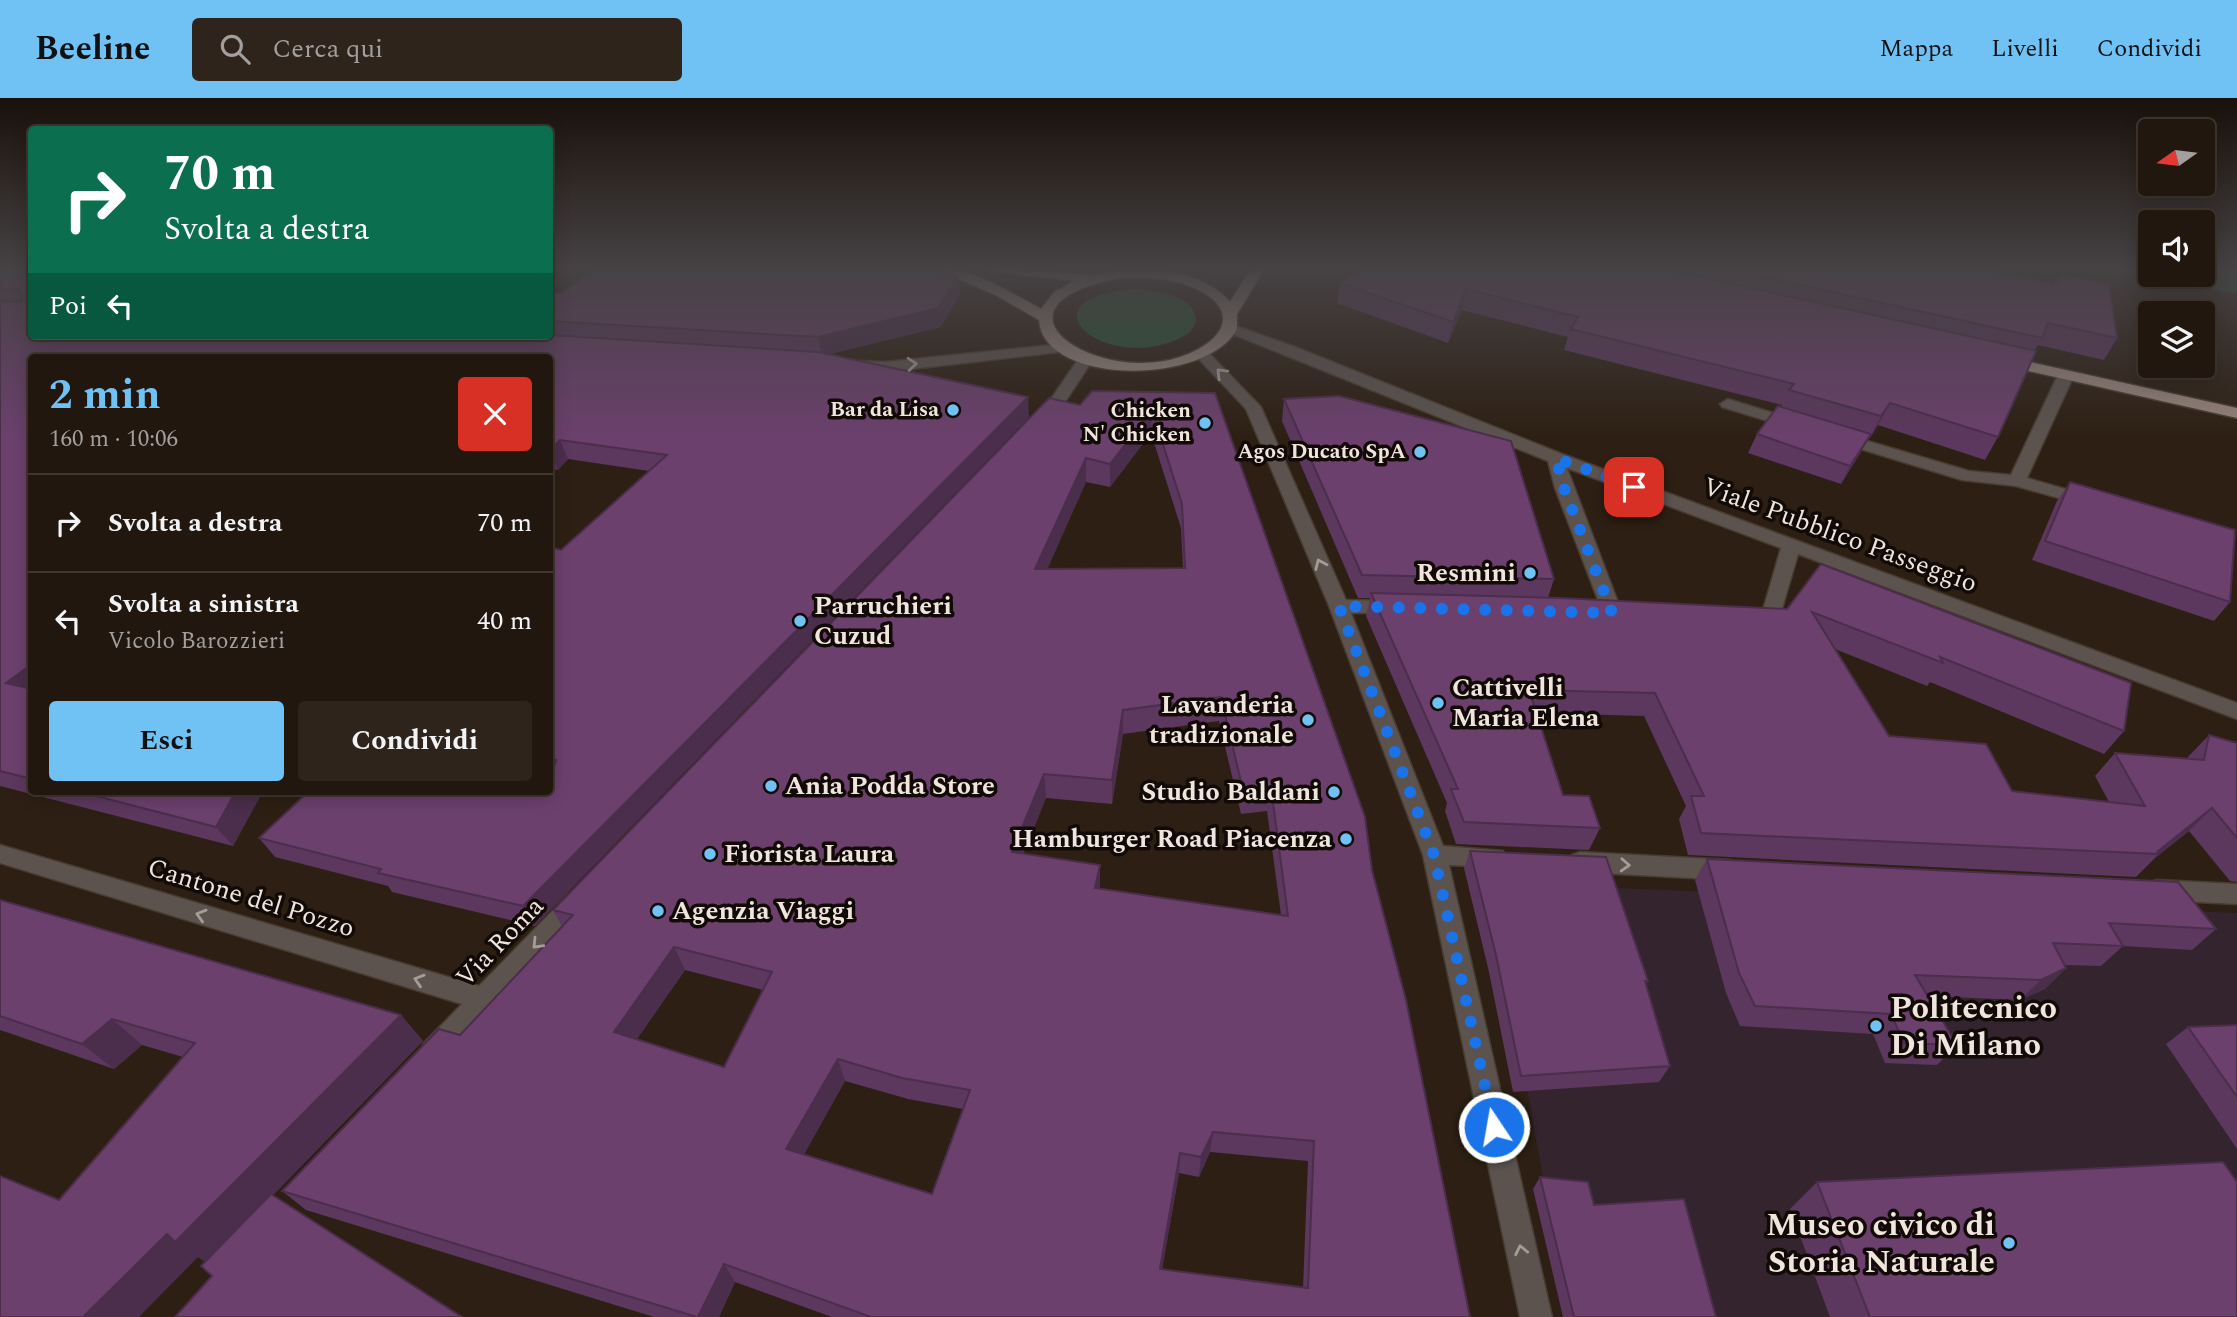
<!DOCTYPE html>
<html lang="it">
<head>
<meta charset="utf-8">
<style>
  body { margin:0; font-family:Spectral,serif; background:#2e241c; color:#f1f3f6; height:100vh; display:flex; flex-direction:column; font-size:26px; white-space:nowrap }
  * { box-sizing:border-box; margin:0 }
  p { font-size:23px; color:#a29f9e }
  .icon { flex:none; width:38px; height:38px; fill:none; stroke:currentColor; stroke-width:2; stroke-linecap:round; stroke-linejoin:round }
  .map { position:relative; flex:1; overflow:hidden }
  .details { position:absolute; left:28px; top:256px; width:525px; height:441px; display:flex; flex-direction:column; background:#22170e; border-radius:7px; box-shadow:0 4px 18px #0003,0 0 0 2px #3f362e }
  .details>* { flex:none }
  .guide { position:absolute; left:28px; top:28px; width:525px; height:214px; border-radius:7px; box-shadow:0 4px 18px #0003,0 0 0 2px #3f362e; background:#0b6e4f; color:#fff; overflow:hidden }
  .needle { width:46px; rotate:256deg }
  .buttons { position:absolute; left:2138px; top:21px; display:grid; gap:14px }
  .buttons a { display:grid; place-items:center; width:77px; height:77px; border-radius:7px; background:#22170e; box-shadow:0 4px 18px #0003,0 0 0 2px #3f362e; font-size:35px }
  .pin { position:absolute; display:grid; place-items:center; width:60px; height:60px; color:#fff; margin:-30px; border-radius:14px; box-shadow:0 4px 10px #0006 }
  .me { position:absolute; width:77px; margin:-38px; rotate:348deg; stroke-linejoin:round; filter:drop-shadow(0 0 5px #0008) }
  .turn { display:flex; align-items:center; gap:24px; height:147px; padding:0 21px; font-size:32px }
  .turn .icon { width:91px; height:91px; stroke-width:2.5 }
  .turn b { display:block; font-size:49px; line-height:60px }
  .then { display:flex; align-items:center; height:66px; padding:0 21px; background:#0003; gap:14px; font-size:26px }
  .round { display:grid; place-items:center; flex:none; width:74px; height:74px; border-radius:7px; background:#2e241c }
  .overview { display:flex; align-items:center; justify-content:space-between; height:119px; padding:0 21px }
  h1 { font-size:42px; font-weight:700; line-height:52px; color:#70c1f4 }
  .action { display:flex; gap:14px; margin-top:auto; padding:14px 21px }
  .action a { flex:1; height:80px; border-radius:7px; background:#70c1f4; color:#111; font-size:28px; font-weight:700; line-height:80px; text-align:center }
  .action a+a { background:#2e241c; color:#f1f3f6 }
  ul { padding:0; list-style:none }
  li { display:flex; align-items:center; gap:21px; height:98px; padding:0 21px; border-top:2px solid #3f362e }
  li div { flex:1 }
  li b { display:block; font-size:26px }
  li em { font-style:normal }
  header { display:flex; align-items:center; gap:42px; box-sizing:border-box; height:98px; padding:0 35px; background:#70c1f4; color:#111 }
  header strong { font-size:33px }
  nav { display:flex; gap:38px; margin-inline-start:auto; font-size:24px }
  .search { width:490px; height:63px; background:#2e241c; display:flex; align-items:center; gap:18px; box-sizing:border-box; padding:0 24px; border-radius:7px; color:#a29f9e; font-size:26px }
  .map>svg:first-child { display:block }
  .education { fill:#34242d }
  .green { fill:#255234 }
  .lines { fill:none; stroke-linecap:round; stroke-linejoin:round }
  .minor-casing { stroke:#483b2f; stroke-width:3 }
  .major-casing { stroke:#483b2f; stroke-width:3 }
  .minor { fill:#5c534f; fill-rule:evenodd }
  .major { fill:#96847b; fill-rule:evenodd }
  .wall { fill:#5c375e; fill-rule:evenodd }
  .shaded-wall { fill:#4b2d4c }
  .building { fill:#6b406d; stroke:#4b2d4c; stroke-width:2; fill-rule:evenodd }
  .oneway { stroke:#a69c96 }
  .route { stroke:#1a73e8; stroke-width:12; stroke-dasharray:0 21.6 }
  .poi-dot { fill:#70c1f4; stroke:#110a06; stroke-width:2.5 }
  .labels { text-anchor:middle; dominant-baseline:central; stroke-width:7; stroke-linejoin:round; paint-order:stroke }
  .far-poi-label { font-size:21px; font-weight:bold; fill:#efe5dd; stroke:#110a06; text-anchor:end }
  .street-label { font-size:26px; fill:#efe5dd; stroke:#110a06 }
  .poi-label { font-size:26px; font-weight:bold; fill:#efe5dd; stroke:#110a06; text-anchor:start }
  .near-poi-label { font-size:32px; font-weight:bold; fill:#efe5dd; stroke:#110a06; text-anchor:start }
</style>
</head>
<body>
<header>
<strong>Beeline</strong>
<div class="search"><svg class="icon" aria-label="search" viewBox="0 0 24 24"><circle cx="10" cy="10" r="6"/><path d="M15 15l6 6"/></svg>Cerca qui</div>
<nav><a>Mappa</a><a>Livelli</a><a>Condividi</a></nav>
</header>
<div class="map">
<svg width="2237" height="1219" viewBox="0 0 2237 1219">
  <rect width="100%" height="100%" fill="#2d1f13"/>
  <path class="education" d="M 1490,785 L 2237,815 L 2237,1219 L 1568,1219 Z"/>
  <g class="green">
    <path d="M 2100,169 L 2151,169 L 2151,177 L 2203,177 L 2203,169 L 2237,169 L 2237,196 Z"/>
    <path d="M 1134,191 C 1151,192 1197,197 1196,222 C 1195,233 1182,240 1173,243 C 1099,272 1021,200 1134,191 Z"/>
  </g>
  <g class="lines">
    <g class="minor-casing">
      <g id="minor">
        <path d="M 1230,226 L 1295,249 L 1562,356 L 2237,605 L 2237,621 L 1798,456 L 1778,524 L 1746,524 L 1743,519 L 1746,514 L 1763,512 L 1781,450 L 1567,370 L 1622,515 L 1619,520 L 1605,520 L 1555,390 L 1548,363 L 1225,233 L 1223,230 L 1225,227 Z"/>
        <path d="M 1063,246 L 1068,247 L 1070,250 L 1068,253 L 885,274 L 860,273 L 852,268 L 860,263 L 885,264 Z"/>
        <path d="M 1202,251 L 1207,253 L 1261,309 L 1346,502 L 1396,503 L 1403,504 L 1406,509 L 1403,514 L 1396,515 L 1351,515 L 1443,748 L 1503,753 L 1507,760 L 1503,767 L 1495,769 L 1449,767 L 1552,1219 L 1520,1219 L 1423,757 L 1329,508 L 1246,311 L 1197,259 L 1194,256 Z"/>
        <path d="M 1086,255 L 1094,260 L 1065,304 L 1044,325 L 1032,325 L 1030,322 L 1032,319 L 1053,298 L 1081,257 Z"/>
        <path d="M 2066,272 L 2074,277 L 2027,380 L 2093,399 L 2096,403 L 2093,407 L 2087,408 L 2016,388 L 1962,382 L 1831,342 L 1829,339 L 1837,334 L 1969,373 L 2011,377 L 2058,277 Z"/>
        <path d="M 1728,301 L 1803,324 L 1805,327 L 1797,332 L 1722,309 L 1720,306 Z"/>
        <path d="M 0,747 L 479,888 L 569,796 L 578,793 L 587,796 L 590,803 L 587,810 L 442,963 L 433,966 L 424,963 L 420,954 L 424,945 L 462,906 L 0,765 Z"/>
        <path d="M 1580,754 L 1730,762 L 1738,765 L 1742,772 L 1738,779 L 1730,782 L 1580,774 L 1572,771 L 1568,764 L 1572,757 Z"/>
        <path d="M 2157,782 L 2237,786 L 2237,806 L 2157,802 L 2148,799 L 2145,792 L 2148,785 Z"/>
      </g>
    </g>
    <g class="major-casing">
      <g id="major">
        <path d="M 933,169 C 971,169 1008,193 1041,211 L 1054,194 L 1074,183 L 989,173 L 982,169 C 1019,169 1053,174 1089,177 C 1100,178 1110,173 1121,172 C 1158,169 1205,175 1230,204 L 1252,169 L 1266,169 L 1237,216 L 1237,231 C 1207,288 1043,288 1039,222 L 997,198 ZM 1120,180 C 1143,180 1168,179 1189,188 C 1244,209 1226,244 1180,259 C 1096,287 975,208 1120,180 Z"/>
        <path d="M 2003,258 L 2237,310 L 2237,320 L 1998,266 L 1995,263 Z"/>
      </g>
    </g>
    <use href="#minor" class="minor"/>
    <use href="#major" class="major"/>
  </g>
  <g class="wall">
    <path d="M 0,169 L 32,169 L 32,238 L 550,238 L 550,195 L 960,196 L 941,229 L 828,256 L 1029,319 L 535,828 L 392,794 L 388,788 L 275,759 L 259,740 L 550,693 L 550,449 L 561,452 L 649,373 L 568,361 L 558,372 L 550,370 L 550,259 L 32,259 L 32,693 L 263,693 L 233,748 L 0,688 Z"/>
    <path d="M 1365,169 L 1975,169 L 2053,186 L 2059,176 L 2117,240 L 2104,262 L 2038,247 L 2034,253 L 1998,339 L 1985,362 L 1878,327 L 1870,340 L 1868,340 L 1861,354 L 1841,386 L 1748,355 L 1757,336 L 1782,307 L 1564,252 L 1568,239 L 1462,212 L 1448,245 L 1337,205 L 1340,185 Z"/>
    <path d="M 1215,295 L 1372,772 L 1470,1219 L 832,1219 L 735,1184 L 719,1219 L 654,1219 L 306,1112 L 282,1093 L 460,937 L 562,828 L 553,812 L 1080,307 ZM 1151,335 L 1181,430 L 1183,470 L 1047,470 L 1086,384 L 1110,389 ZM 1219,623 L 1241,716 L 1267,713 L 1281,817 L 1100,790 L 1100,767 L 1023,756 L 1046,700 L 1112,706 L 1123,636 ZM 685,872 L 763,892 L 724,969 L 637,941 ZM 845,983 L 908,1001 L 963,1011 L 932,1096 L 804,1056 ZM 1210,1054 L 1308,1063 L 1303,1189 L 1162,1171 L 1179,1075 L 1199,1079 Z"/>
    <path d="M 1284,301 L 1554,481 L 1548,500 L 1787,511 L 1821,466 L 2124,633 L 2104,656 L 1930,584 L 1927,588 L 1835,551 L 1889,638 L 2012,693 L 2109,704 L 2095,678 L 2115,655 L 2187,660 L 2209,637 L 2237,645 L 2237,784 L 2230,783 L 2189,733 L 2155,760 L 2136,779 L 1688,757 L 1679,721 L 1686,708 L 1644,618 L 1537,615 L 1563,697 L 1600,730 L 1589,752 L 1456,746 L 1445,713 L 1447,705 L 1366,518 L 1370,500 L 1358,500 L 1282,323 Z"/>
    <path d="M 2070,384 L 2230,504 L 2214,523 L 2032,462 L 2057,403 Z"/>
    <path d="M 1470,753 L 1648,883 L 1646,886 L 1670,968 L 1659,984 L 1513,994 L 1489,874 L 1464,770 Z"/>
    <path d="M 1707,761 L 2216,831 L 2192,852 L 2123,848 L 2101,868 L 2064,867 L 2066,870 L 2045,891 L 2020,902 L 1928,898 L 1957,947 L 1937,967 L 1885,965 L 1873,936 L 1740,928 L 1726,895 L 1695,782 Z"/>
    <path d="M 0,802 L 401,917 L 423,943 L 273,1097 L 212,1178 L 205,1164 L 198,1159 L 59,1102 L 183,959 L 142,947 L 114,971 L 0,932 Z"/>
    <path d="M 2237,927 L 2237,1051 L 2166,946 L 2188,929 Z"/>
    <path d="M 1540,1079 L 1594,1107 L 1716,1219 L 1563,1219 L 1533,1091 Z"/>
    <path d="M 1817,1084 L 2237,1219 L 1830,1219 L 1790,1111 Z"/>
  </g>
  <g class="shaded-wall">
    <path d="M 958,178 L 960,196 L 941,229 L 822,258 L 818,239 Z"/>
    <path d="M 1466,191 L 1462,212 L 1448,245 L 1453,224 Z"/>
    <path d="M 1028,299 L 1029,319 L 535,828 L 523,808 Z"/>
    <path d="M 1890,305 L 1878,327 L 1870,340 L 1881,318 Z"/>
    <path d="M 1152,312 L 1151,335 L 1110,389 L 1110,366 Z"/>
    <path d="M 1871,336 L 1861,354 L 1841,386 L 1850,368 Z"/>
    <path d="M 560,342 L 568,361 L 558,372 L 550,352 Z"/>
    <path d="M 1086,360 L 1086,384 L 1037,495 L 1035,471 Z"/>
    <path d="M 32,566 L 32,600 L 6,585 Z"/>
    <path d="M 1123,612 L 1123,636 L 1112,706 L 1112,682 Z"/>
    <path d="M 1044,676 L 1046,700 L 1015,777 L 1012,754 Z"/>
    <path d="M 236,693 L 263,693 L 233,748 L 216,729 Z"/>
    <path d="M 2212,710 L 2189,733 L 2155,760 L 2158,756 L 2155,756 Z"/>
    <path d="M 1100,767 L 1100,791 L 1095,790 Z"/>
    <path d="M 674,849 L 685,872 L 627,955 L 614,934 Z"/>
    <path d="M 2066,870 L 2045,891 L 2020,902 L 2041,882 Z"/>
    <path d="M 401,917 L 423,943 L 207,1165 L 198,1159 L 139,1219 L 83,1219 L 167,1136 Z"/>
    <path d="M 112,921 L 142,947 L 114,971 L 82,946 Z"/>
    <path d="M 838,961 L 845,983 L 796,1071 L 786,1051 Z"/>
    <path d="M 1213,1034 L 1210,1054 L 1199,1079 L 1201,1059 Z"/>
    <path d="M 1180,1055 L 1179,1075 L 1159,1189 L 1160,1171 Z"/>
    <path d="M 724,1166 L 735,1184 L 719,1219 L 698,1219 Z"/>
  </g>
  <g class="building">
    <path d="M 0,169 L 32,169 L 32,238 L 550,237 L 818,254 L 1028,299 L 523,808 L 378,775 L 381,771 L 259,740 L 309,693 L 550,693 L 550,669 L 554,669 L 556,662 L 550,659 L 550,449 L 561,452 L 667,357 L 560,342 L 550,352 L 550,259 L 32,259 L 32,566 L 6,585 L 32,591 L 32,681 L 0,673 L 0,203 L 19,204 L 22,202 L 20,191 L 0,190 Z"/>
    <path d="M 597,169 L 921,169 L 958,178 L 938,210 L 818,239 L 550,223 L 550,195 L 561,195 Z"/>
    <path d="M 1365,169 L 1656,169 L 2036,253 L 1998,339 L 1890,305 L 1881,318 L 1789,292 L 1794,286 L 1571,231 L 1578,219 L 1466,191 L 1453,224 L 1340,185 Z"/>
    <path d="M 1719,169 L 1975,169 L 2059,187 L 2059,176 L 2109,187 L 2117,240 L 2048,225 L 2042,240 Z"/>
    <path d="M 1092,293 L 1215,295 L 1365,719 L 1372,772 L 1406,902 L 1470,1219 L 871,1219 L 724,1166 L 698,1219 L 697,1219 L 282,1093 L 439,931 L 460,937 L 573,817 L 553,812 L 1049,300 L 1080,307 ZM 1152,312 L 1182,406 L 1185,470 L 1035,471 L 1086,360 L 1110,366 ZM 1221,599 L 1243,692 L 1271,689 L 1288,818 L 1095,790 L 1100,767 L 1012,754 L 1044,676 L 1112,682 L 1123,612 ZM 674,849 L 772,874 L 724,969 L 614,934 ZM 838,961 L 902,980 L 970,992 L 932,1096 L 786,1051 ZM 1213,1034 L 1314,1043 L 1308,1190 L 1160,1171 L 1180,1055 L 1201,1059 Z"/>
    <path d="M 1339,298 L 1511,343 L 1554,481 L 1362,477 L 1284,301 Z"/>
    <path d="M 1778,308 L 1871,336 L 1850,368 L 1757,336 Z"/>
    <path d="M 2070,384 L 2235,432 L 2230,504 L 2045,443 Z"/>
    <path d="M 1821,466 L 2131,585 L 2124,633 L 1940,559 L 1943,565 L 1812,514 L 1889,638 L 1986,646 L 2012,693 L 2145,708 L 2115,655 L 2204,662 L 2209,637 L 2237,645 L 2237,740 L 2212,710 L 2157,754 L 2158,756 L 1701,735 L 1691,698 L 1704,698 L 1655,595 L 1529,592 L 1563,697 L 1589,698 L 1600,730 L 1464,724 L 1451,691 L 1458,691 L 1371,495 L 1560,500 L 1787,511 Z"/>
    <path d="M 77,693 L 236,693 L 216,729 Z"/>
    <path d="M 1470,753 L 1606,759 L 1648,883 L 1645,883 L 1670,968 L 1521,978 L 1496,857 Z"/>
    <path d="M 1707,761 L 2178,784 L 2216,831 L 2109,825 L 2123,848 L 2053,845 L 2066,870 L 2041,882 L 1915,877 L 1957,947 L 1904,945 L 1891,916 L 1755,908 L 1739,875 Z"/>
    <path d="M 0,802 L 401,917 L 175,1144 L 167,1136 L 83,1219 L 0,1219 L 0,1078 L 59,1102 L 195,945 L 112,921 L 82,946 L 0,918 Z"/>
    <path d="M 2237,927 L 2237,999 L 2188,929 Z"/>
    <path d="M 2223,1064 L 2237,1084 L 2237,1219 L 1870,1219 L 1817,1084 Z"/>
    <path d="M 1540,1079 L 1588,1084 L 1594,1107 L 1684,1101 L 1716,1219 L 1574,1219 Z"/>
    <path d="M 271,1096 L 462,1219 L 175,1219 L 212,1178 L 201,1168 Z"/>
  </g>
  <defs><path id="oneway-chevron" d="M-2-3.5L2.5 0L-2 3.5" fill="none" stroke-width="1.6" stroke-linecap="round" stroke-linejoin="round" transform="scale(1.75)"/></defs>
  <g class="oneway">
    <use href="#oneway-chevron" transform="translate(912 266) rotate(-5)"/>
    <use href="#oneway-chevron" transform="translate(1221 275) rotate(-135)"/>
    <use href="#oneway-chevron" transform="translate(1320 466) rotate(-114)"/>
    <use href="#oneway-chevron" transform="translate(1625 767) rotate(3)"/>
    <use href="#oneway-chevron" transform="translate(201 817) rotate(-163)"/>
    <use href="#oneway-chevron" transform="translate(537 846) rotate(134)"/>
    <use href="#oneway-chevron" transform="translate(419 882) rotate(-163)"/>
    <use href="#oneway-chevron" transform="translate(1521 1152) rotate(-102)"/>
  </g>
  <linearGradient id="sky" x2="0" y2="1"><stop stop-color="#19110a"/><stop offset="0.5" stop-color="#464244"/><stop offset="1" stop-color="#464244" stop-opacity="0"/></linearGradient>
  <rect width="2237" height="340" fill="url(#sky)"/>
  <g class="lines">
    <path class="route" d="M 1494,1029 L 1434,757 L 1339,508 L 1612,515 L 1564,390 L 1556,360 L 1634,389"/>
  </g>
  <g class="poi-dot">
    <circle cx="953" cy="312" r="7"/>
    <circle cx="1205" cy="325" r="7"/>
    <circle cx="1420" cy="354" r="7"/>
    <circle cx="1530" cy="475" r="7"/>
    <circle cx="800" cy="523" r="7"/>
    <circle cx="1438" cy="605" r="7"/>
    <circle cx="1308" cy="622" r="7"/>
    <circle cx="771" cy="688" r="7"/>
    <circle cx="1334" cy="694" r="7"/>
    <circle cx="1346" cy="741" r="7"/>
    <circle cx="710" cy="756" r="7"/>
    <circle cx="658" cy="813" r="7"/>
    <circle cx="1876" cy="928" r="7"/>
    <circle cx="2009" cy="1145" r="7"/>
  </g>
  <g class="labels">
    <g class="far-poi-label">
      <text x="939" y="312">Bar da Lisa</text>
      <text x="1191" y="313">Chicken<tspan x="1191" dy="24">N' Chicken</tspan></text>
      <text x="1406" y="354">Agos Ducato SpA</text>
    </g>
    <g class="street-label">
      <text transform="translate(1840 437) rotate(20)">Viale Pubblico Passeggio</text>
      <text transform="translate(251 800) rotate(17)">Cantone del Pozzo</text>
      <text transform="translate(500 844) rotate(-46)">Via Roma</text>
    </g>
    <g class="poi-label">
      <text x="1516" y="475" text-anchor="end">Resmini</text>
      <text x="814" y="508">Parruchieri<tspan x="814" dy="30">Cuzud</tspan></text>
      <text x="1452" y="590">Cattivelli<tspan x="1452" dy="30">Maria Elena</tspan></text>
      <text x="1294" y="607" text-anchor="end">Lavanderia<tspan x="1294" dy="30">tradizionale</tspan></text>
      <text x="785" y="688">Ania Podda Store</text>
      <text x="1320" y="694" text-anchor="end">Studio Baldani</text>
      <text x="1332" y="741" text-anchor="end">Hamburger Road Piacenza</text>
      <text x="724" y="756">Fiorista Laura</text>
      <text x="672" y="813">Agenzia Viaggi</text>
    </g>
    <g class="near-poi-label">
      <text x="1890" y="910">Politecnico<tspan x="1890" dy="37">Di Milano</tspan></text>
      <text x="1995" y="1127" text-anchor="end">Museo civico di<tspan x="1995" dy="37">Storia Naturale</tspan></text>
    </g>
  </g>
</svg>
<div class="buttons">
<a><svg class="needle" viewBox="-14 -14 28 28"><path d="M0-13l5 13h-10z" fill="#e53935"/><path d="M0 13l5-13h-10z" fill="#a29f9e"/></svg></a>
<a><svg class="icon" aria-label="sound" viewBox="0 0 24 24"><path d="M4 9h4l5-4v14l-5-4H4zM17 9q2 3 0 6"/></svg></a>
<a><svg class="icon" aria-label="layers" viewBox="0 0 24 24"><path d="M12 4l9 5-9 5-9-5zM3 14l9 5 9-5"/></svg></a>
</div>
<div class="pin" style="left:1634px;top:389px;background:#d93025"><svg class="icon" aria-label="arrive" viewBox="0 0 24 24"><path d="M6 21V4h12l-3 4 3 4H6"/></svg></div>
<svg class="me" style="left:1494px;top:1029px" viewBox="-20 -20 40 40"><circle r="17" fill="#1a73e8" stroke="#fff" stroke-width="3"/><path d="M0-11L8 9 0 5-8 9z" fill="#fff"/></svg>
<div class="guide">
<div class="turn"><svg class="icon" aria-label="right" viewBox="0 0 24 24"><path d="M7 20v-9h11M14 6l5 5-5 5"/></svg><div><b>70 m</b>Svolta a destra</div></div>
<div class="then">Poi<svg class="icon" aria-label="left" viewBox="0 0 24 24"><path d="M17 20v-9H6M10 6l-5 5 5 5"/></svg></div>
</div>
<section class="details">
<div class="overview"><div><h1>2 min</h1><p>160 m · 10:06</p></div><a class="round" style="background:#d93025;color:#fff"><svg class="icon" aria-label="close" viewBox="0 0 24 24"><path d="M6 6l12 12M18 6L6 18"/></svg></a></div>
<ul>
<li><svg class="icon" aria-label="right" viewBox="0 0 24 24"><path d="M7 20v-9h11M14 6l5 5-5 5"/></svg><div><b>Svolta a destra</b></div><em>70 m</em></li>
<li><svg class="icon" aria-label="left" viewBox="0 0 24 24"><path d="M17 20v-9H6M10 6l-5 5 5 5"/></svg><div><b>Svolta a sinistra</b><p>Vicolo Barozzieri</p></div><em>40 m</em></li>
</ul>
<div class="action"><a>Esci</a><a>Condividi</a></div>
</section>
</div>
</body>
</html>
